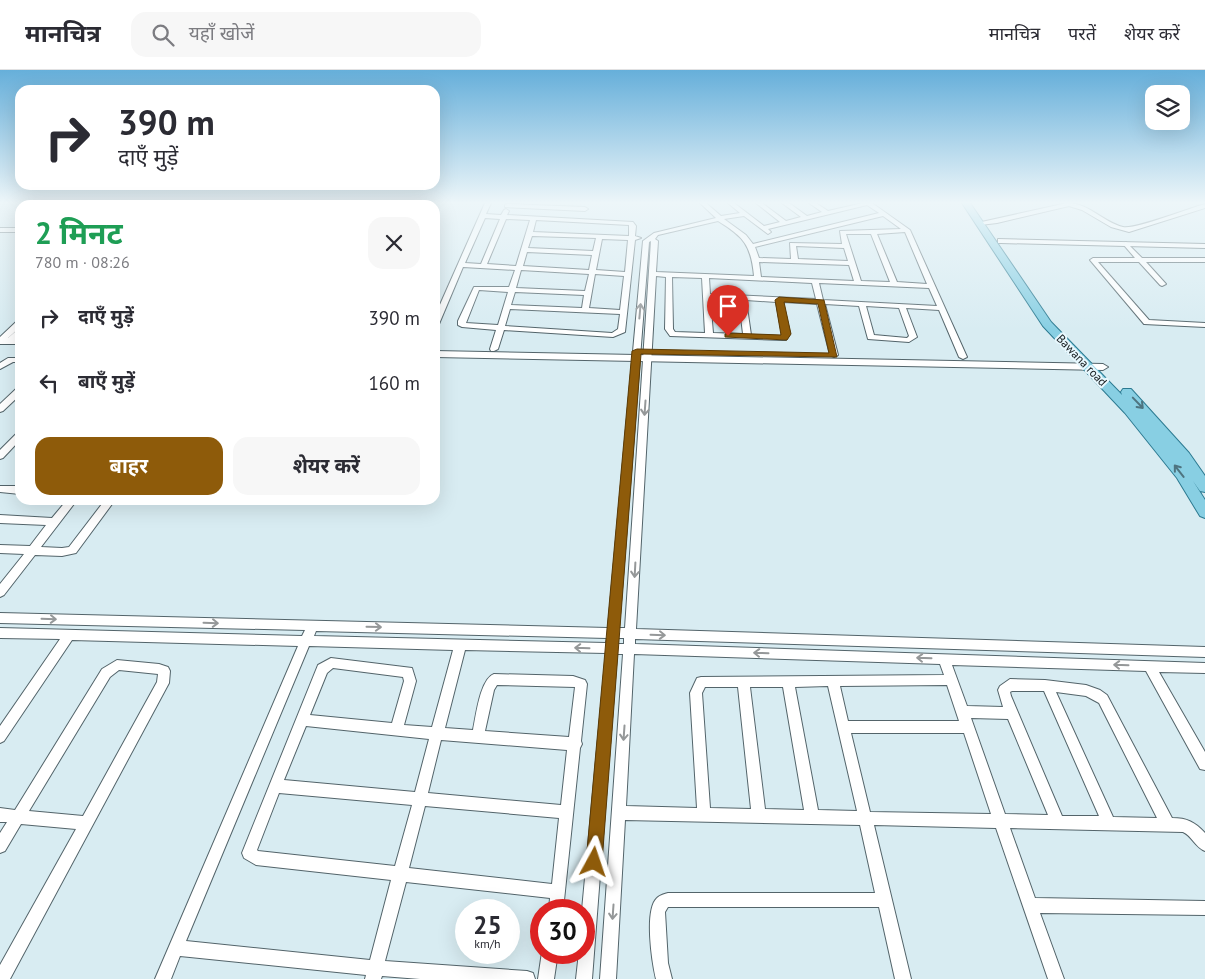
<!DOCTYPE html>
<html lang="hi">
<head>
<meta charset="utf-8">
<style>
  body { margin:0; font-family:"PT Sans","Noto Sans Devanagari",sans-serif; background:#f7f7f7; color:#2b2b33; height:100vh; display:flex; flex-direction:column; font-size:19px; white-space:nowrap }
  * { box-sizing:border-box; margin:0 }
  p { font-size:16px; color:#7c7c81 }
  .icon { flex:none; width:28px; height:28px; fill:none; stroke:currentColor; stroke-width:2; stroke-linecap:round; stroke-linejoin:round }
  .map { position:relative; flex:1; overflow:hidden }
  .side { position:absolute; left:15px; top:130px; width:425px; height:305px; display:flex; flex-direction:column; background:#fff; border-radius:15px; box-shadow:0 5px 20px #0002 }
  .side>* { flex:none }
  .hud { position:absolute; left:15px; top:15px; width:425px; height:105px; border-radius:15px; box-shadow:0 5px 20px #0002; background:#fff; color:#2b2b33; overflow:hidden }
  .fabs { position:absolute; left:1145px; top:15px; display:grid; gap:10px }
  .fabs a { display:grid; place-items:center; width:45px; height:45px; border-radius:10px; background:#fff; box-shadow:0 5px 20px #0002; font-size:25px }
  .speed { position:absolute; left:455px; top:829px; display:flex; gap:10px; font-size:25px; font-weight:700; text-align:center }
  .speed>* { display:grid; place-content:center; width:65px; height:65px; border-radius:50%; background:#fff; box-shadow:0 5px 20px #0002; line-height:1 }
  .speed small { font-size:12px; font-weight:400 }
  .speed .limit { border:8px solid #d22; background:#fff; color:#111 }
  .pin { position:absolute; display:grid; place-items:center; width:42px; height:42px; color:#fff; margin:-51px -21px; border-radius:50% 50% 50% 0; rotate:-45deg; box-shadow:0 0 5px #0007 }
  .pin .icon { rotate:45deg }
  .me { position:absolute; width:55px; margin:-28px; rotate:5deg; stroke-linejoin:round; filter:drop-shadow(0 0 4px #0008) }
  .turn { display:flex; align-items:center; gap:18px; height:105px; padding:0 20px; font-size:22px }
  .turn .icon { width:65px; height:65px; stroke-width:2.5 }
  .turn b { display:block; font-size:35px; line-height:42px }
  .round { display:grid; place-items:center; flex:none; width:52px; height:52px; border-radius:15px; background:#f7f7f7 }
  .overview { display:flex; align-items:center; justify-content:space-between; height:85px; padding:0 20px }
  h1 { font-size:30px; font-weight:700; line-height:38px; color:#1e9e55 }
  .button { display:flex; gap:10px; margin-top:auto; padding:10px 20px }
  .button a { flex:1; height:58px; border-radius:15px; background:#8e5b0a; color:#fff; font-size:20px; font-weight:700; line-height:58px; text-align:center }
  .button a+a { background:#f7f7f7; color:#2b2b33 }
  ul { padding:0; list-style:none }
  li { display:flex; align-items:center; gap:15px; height:65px; padding:0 20px }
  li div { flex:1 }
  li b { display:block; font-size:19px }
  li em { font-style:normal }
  header { display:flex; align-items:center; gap:30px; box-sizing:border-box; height:70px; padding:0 25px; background:#fff; border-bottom:1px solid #e1e1e2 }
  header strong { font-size:24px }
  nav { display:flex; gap:28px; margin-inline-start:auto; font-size:18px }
  .search { width:350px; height:45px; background:#f7f7f7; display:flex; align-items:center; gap:12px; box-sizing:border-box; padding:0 18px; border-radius:15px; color:#7c7c81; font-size:19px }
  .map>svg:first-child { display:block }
  .built { fill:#c3dfe8 }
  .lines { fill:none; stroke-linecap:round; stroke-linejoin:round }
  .minor-casing { stroke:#53646a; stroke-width:2 }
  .tertiary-casing { stroke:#53646a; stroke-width:2 }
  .primary-casing { stroke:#2c7a91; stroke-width:2 }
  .minor { fill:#fff; fill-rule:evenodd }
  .tertiary { fill:#fff; fill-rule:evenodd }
  .primary { fill:#88cfe3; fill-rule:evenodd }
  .oneway { stroke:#959899 }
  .oneway2 { stroke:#4e7480 }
  .route { fill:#8e5b0a; stroke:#5c3b06 }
  .labels { text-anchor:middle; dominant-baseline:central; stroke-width:4; stroke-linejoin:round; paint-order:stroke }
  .far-street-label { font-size:12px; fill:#13191c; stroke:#e8f8fe }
</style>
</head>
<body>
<header>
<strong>मानचित्र</strong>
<div class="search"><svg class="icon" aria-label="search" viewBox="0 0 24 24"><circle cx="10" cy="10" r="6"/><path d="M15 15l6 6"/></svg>यहाँ खोजें</div>
<nav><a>मानचित्र</a><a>परतें</a><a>शेयर करें</a></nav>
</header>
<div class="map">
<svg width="1205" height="909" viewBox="0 0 1205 909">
  <rect width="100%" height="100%" fill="#d8ecf2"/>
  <path class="built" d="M 47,133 L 163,133 L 161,135 L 44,135 Z"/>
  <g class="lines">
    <g class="minor-casing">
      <g id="minor">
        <path d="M 311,133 L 317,133 L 315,135 L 309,135 Z"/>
        <path d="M 327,133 L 333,133 L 331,135 L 325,135 Z"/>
        <path d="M 360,133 L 366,133 L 364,135 L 358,135 Z"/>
        <path d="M 390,133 L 428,133 L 429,134 L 400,135 Z"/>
        <path d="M 485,133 L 491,133 L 486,144 L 501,145 L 504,140 L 506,139 L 509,141 L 507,145 L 633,152 L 636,156 L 635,166 L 641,168 L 635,170 L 625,262 L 613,267 L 504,260 L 498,279 L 494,281 L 491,281 L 490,279 L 496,260 L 462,257 L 458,255 L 458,251 L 474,217 L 509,217 L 515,200 L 463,197 L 439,254 L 435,256 L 435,246 ZM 485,148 L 500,149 L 481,194 L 465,193 ZM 506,149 L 530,150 L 516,196 L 487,194 ZM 536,150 L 629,155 L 629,166 L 533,162 ZM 532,166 L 596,168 L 593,181 L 528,178 ZM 602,169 L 628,170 L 625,202 L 596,200 ZM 527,182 L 592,185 L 589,200 L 523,196 ZM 521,200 L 589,204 L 585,221 L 516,218 ZM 595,204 L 624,206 L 620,240 L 589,238 ZM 479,220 L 508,222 L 498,255 L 466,253 ZM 515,222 L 584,225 L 582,238 L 511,235 ZM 510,239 L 620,244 L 618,259 L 612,263 L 505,256 Z"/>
        <path d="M 700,133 L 706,133 L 721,146 L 740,143 L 728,133 L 734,133 L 764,156 L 780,152 L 756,133 L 762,133 L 786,151 L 801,147 L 782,133 L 789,133 L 807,146 L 822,142 L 809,133 L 816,133 L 828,141 L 863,133 L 872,133 L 910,160 L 967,287 L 963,289 L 959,287 L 939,240 L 906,238 L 917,267 L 909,272 L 868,269 L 859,236 L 825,234 L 838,285 L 834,287 L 830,285 L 817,234 L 783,232 L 790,264 L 786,270 L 783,270 L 670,266 L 665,259 L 666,207 L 656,206 L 636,559 L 1205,577 L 1205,587 L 635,569 L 635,574 L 1205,593 L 1205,603 L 1159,602 L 1205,682 L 1205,700 L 1200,699 L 1146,601 L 952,595 L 967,636 L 1003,637 L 998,620 L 1000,616 L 1010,609 L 1045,610 L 1086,615 L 1100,620 L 1107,625 L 1172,748 C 1187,748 1195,752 1205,763 L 1205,781 C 1195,777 1192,766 1183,762 L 1010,758 L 1035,828 L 1205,831 L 1205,845 L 1040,843 L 1064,909 L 1048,909 L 996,758 L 874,755 L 911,909 L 895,909 L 879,837 L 668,837 L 665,842 L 668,893 L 672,909 L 656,909 C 652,892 644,840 657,828 C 660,825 665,824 668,823 L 875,823 L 860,755 L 625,750 L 616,909 L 600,909 L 623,584 L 617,584 L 592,909 L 576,909 L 579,882 L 584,882 L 584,840 L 582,840 L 606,583 L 465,580 L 445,658 L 473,660 C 476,646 480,609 494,604 L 573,606 L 585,610 L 587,614 L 581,671 L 582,674 L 580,678 L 563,840 L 549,840 L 550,828 L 406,812 L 385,891 L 527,901 L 533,903 L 535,909 L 420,909 L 382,906 L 381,909 L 365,909 L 366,905 L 180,886 L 171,909 L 155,909 L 298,576 L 72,570 L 4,671 L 0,673 L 0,656 L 60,569 L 0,568 L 0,558 L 302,566 L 305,560 L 0,553 L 0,543 L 608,558 L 643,171 L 654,163 L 716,148 ZM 867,135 L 879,143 L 753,174 L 746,165 L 724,149 L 744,146 L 768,164 L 771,162 L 768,159 ZM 883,146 L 901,159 L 840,161 L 842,174 L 790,173 L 791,189 L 759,188 L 755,177 ZM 718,151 C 744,167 751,175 754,206 L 656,202 L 658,171 L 655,169 L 658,165 ZM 905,162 L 927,214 L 897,212 L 877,164 ZM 846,164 L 871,164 L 890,212 L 861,211 ZM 651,171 L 625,558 L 619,558 L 649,172 ZM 796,176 L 844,178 L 848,191 L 798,189 ZM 759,192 L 849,195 L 854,211 L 761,207 ZM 672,207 L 702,208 L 705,263 L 675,262 L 673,259 ZM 709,208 L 812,213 L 816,229 L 710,224 ZM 819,213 L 929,218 L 937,236 L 823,230 ZM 710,228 L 739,230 L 743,264 L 713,263 ZM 746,230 L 776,232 L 782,264 L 781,266 L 751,265 ZM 866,236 L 899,238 L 909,266 L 907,268 L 874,265 ZM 316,561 L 607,568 L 606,573 L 314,566 ZM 618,568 L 624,568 L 624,574 L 618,574 ZM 309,576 L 453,580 L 432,657 L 404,655 L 416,611 L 412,598 L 331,588 L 318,595 L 242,783 L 244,788 L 256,795 L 391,810 L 370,890 L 186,871 ZM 634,584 L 940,594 L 944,605 L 701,607 L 697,608 L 690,623 L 697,738 L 626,736 ZM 333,598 L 403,607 L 404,611 L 392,653 L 310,645 L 327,603 ZM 497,615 L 575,617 L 569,667 L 485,661 L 494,620 ZM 947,615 L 959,651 L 848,651 L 840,616 ZM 828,616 L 857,741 L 818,740 L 795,617 ZM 705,617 L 738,617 L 751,739 L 710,738 L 702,623 ZM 750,617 L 783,617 L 804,740 L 765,739 ZM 1012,621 L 1044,621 L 1099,746 L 1062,746 L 1011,626 L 1010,622 ZM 1056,622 L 1086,626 L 1099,633 L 1157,748 L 1113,747 ZM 971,648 L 1008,649 L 1048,745 L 1005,744 ZM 306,656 L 429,669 L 415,722 L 284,710 ZM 851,663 L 964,663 L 991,744 L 870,742 ZM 441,670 L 567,680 L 561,735 L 428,723 ZM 279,723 L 412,735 L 395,796 L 258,781 L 257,780 ZM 425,736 L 559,748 L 552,814 L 409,798 Z"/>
        <path d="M 1067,133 C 1089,133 1103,152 1123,157 C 1134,160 1190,138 1205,134 L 1205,138 L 1129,162 L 1111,157 L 1082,140 L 1069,136 L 997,153 L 980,155 L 977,153 Z"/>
        <path d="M 507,134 L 585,137 L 588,139 L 585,141 L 505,137 L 505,135 Z"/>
        <rect x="0" y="158" width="20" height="4"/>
        <path d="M 1126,172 L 1142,188 L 1205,188 L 1205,192 L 1146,192 L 1166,214 L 1162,216 L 1160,215 L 1139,192 L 1098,192 L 1149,250 L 1205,253 L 1205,257 L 1144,254 L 1090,190 L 1093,188 L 1135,188 L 1123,174 Z"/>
        <path d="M 17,251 L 20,251 L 20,257 L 4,272 L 0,272 L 0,267 Z"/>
        <path d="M 17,260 L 20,260 L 20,266 L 14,272 L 8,272 L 8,268 Z"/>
        <path d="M 8,288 L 20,288 L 20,292 L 13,292 L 0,299 L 0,293 Z"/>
        <path d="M 20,317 L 20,325 L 3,341 L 0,342 L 0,334 L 17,318 Z"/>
        <path d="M 20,362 L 20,370 L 3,388 L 0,389 L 0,380 L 17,363 Z"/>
        <path d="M 0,416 L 20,416 L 20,424 L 0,422 Z"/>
        <path d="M 67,430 L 77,430 L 41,477 L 62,478 L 69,477 L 105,430 L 115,430 L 76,483 L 62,486 L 35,485 L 4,525 L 0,527 L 0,514 L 24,484 L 0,483 L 0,475 L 30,476 L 46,455 L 0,453 L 0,445 L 52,448 Z"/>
        <path d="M 117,590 L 159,594 L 168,597 L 170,601 L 169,613 L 10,909 L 0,909 L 0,895 L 76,759 L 21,754 L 5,781 L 0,783 L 0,763 L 7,752 L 0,752 L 0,738 L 15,740 L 102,599 ZM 119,600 L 158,604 L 157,612 L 83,746 L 29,741 L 110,607 Z"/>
        <path d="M 542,882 L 558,882 L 554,909 L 538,909 Z"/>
      </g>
    </g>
    <g class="tertiary-casing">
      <g id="tertiary">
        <path d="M 998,169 L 1205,174 L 1205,178 L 1001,173 L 998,173 Z"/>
        <rect x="0" y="268" width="20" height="6"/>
        <path d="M 435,281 L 1103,294 L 1108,297 L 1103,300 L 435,287 Z"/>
      </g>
    </g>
    <g class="primary-casing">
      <path id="primary" d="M 962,133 L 970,133 L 1051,252 L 1122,325 L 1121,322 L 1123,319 L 1131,319 L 1189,383 L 1205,406 L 1205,422 L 1200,421 L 1193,411 L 1205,430 L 1205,448 L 1200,446 L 1177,408 L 1125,343 L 1043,256 Z"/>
    </g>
    <use href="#minor" class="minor"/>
    <use href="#tertiary" class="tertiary"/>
    <use href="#primary" class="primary"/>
  </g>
  <defs><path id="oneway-shaft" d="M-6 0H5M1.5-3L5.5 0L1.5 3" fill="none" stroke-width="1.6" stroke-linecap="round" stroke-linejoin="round" transform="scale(1.25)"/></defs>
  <g class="oneway">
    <use href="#oneway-shaft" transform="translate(640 241) rotate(-85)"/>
    <use href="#oneway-shaft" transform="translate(645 338) rotate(94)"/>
    <use href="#oneway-shaft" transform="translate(635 500) rotate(93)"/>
    <use href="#oneway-shaft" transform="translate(49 549) rotate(2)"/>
    <use href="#oneway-shaft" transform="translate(211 553) rotate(2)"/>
    <use href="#oneway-shaft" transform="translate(374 557) rotate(1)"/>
    <use href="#oneway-shaft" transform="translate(658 565) rotate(2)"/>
    <use href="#oneway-shaft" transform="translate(582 578) rotate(-178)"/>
    <use href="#oneway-shaft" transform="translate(761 583) rotate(-178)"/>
    <use href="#oneway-shaft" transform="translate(924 588) rotate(-178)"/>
    <use href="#oneway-shaft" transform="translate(1121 595) rotate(-178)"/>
    <use href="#oneway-shaft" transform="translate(624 663) rotate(94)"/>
    <use href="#oneway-shaft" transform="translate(613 842) rotate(94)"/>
  </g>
  <g class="oneway2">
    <use href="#oneway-shaft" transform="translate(1138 333) rotate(46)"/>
    <use href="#oneway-shaft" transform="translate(1179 401) rotate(-128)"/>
  </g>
  <linearGradient id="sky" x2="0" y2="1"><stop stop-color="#66afda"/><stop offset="0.51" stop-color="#edf6f9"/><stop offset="1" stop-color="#edf6f9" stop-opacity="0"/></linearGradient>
  <rect width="1205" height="260" fill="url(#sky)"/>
  <path class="route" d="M 779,227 L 824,230 L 837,287 L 641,284 L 602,792 L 599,798 L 594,801 L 588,798 L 586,792 L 632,281 L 637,279 L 829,283 L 818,234 L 784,232 L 791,264 L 787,270 L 725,267 L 725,264 L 728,263 L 781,265 L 775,230 Z"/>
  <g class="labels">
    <g class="far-street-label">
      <text transform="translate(1082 290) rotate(46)">Bawana road</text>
    </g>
  </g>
</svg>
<div class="fabs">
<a><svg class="icon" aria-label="layers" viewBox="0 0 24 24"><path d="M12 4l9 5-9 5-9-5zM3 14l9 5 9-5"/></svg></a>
</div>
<div class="speed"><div>25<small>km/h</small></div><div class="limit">30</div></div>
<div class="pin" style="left:728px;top:266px;background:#d93025"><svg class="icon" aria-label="arrive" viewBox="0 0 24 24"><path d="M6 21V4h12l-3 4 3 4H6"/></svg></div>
<svg class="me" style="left:594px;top:792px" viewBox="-20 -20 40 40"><path d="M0-17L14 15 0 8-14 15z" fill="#8e5b0a" stroke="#fff" stroke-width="4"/></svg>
<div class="hud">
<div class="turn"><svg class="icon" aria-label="right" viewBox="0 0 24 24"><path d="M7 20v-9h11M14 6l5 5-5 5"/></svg><div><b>390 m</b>दाएँ मुड़ें</div></div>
</div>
<section class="side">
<div class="overview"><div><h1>2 मिनट</h1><p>780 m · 08:26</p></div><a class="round"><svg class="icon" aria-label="close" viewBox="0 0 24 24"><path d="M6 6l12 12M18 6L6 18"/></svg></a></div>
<ul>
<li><svg class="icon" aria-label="right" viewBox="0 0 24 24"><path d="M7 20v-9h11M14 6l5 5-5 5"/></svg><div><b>दाएँ मुड़ें</b></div><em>390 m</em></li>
<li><svg class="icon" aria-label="left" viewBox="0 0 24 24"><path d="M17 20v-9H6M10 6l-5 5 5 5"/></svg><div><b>बाएँ मुड़ें</b></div><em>160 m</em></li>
</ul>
<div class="button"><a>बाहर</a><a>शेयर करें</a></div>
</section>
</div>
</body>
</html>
